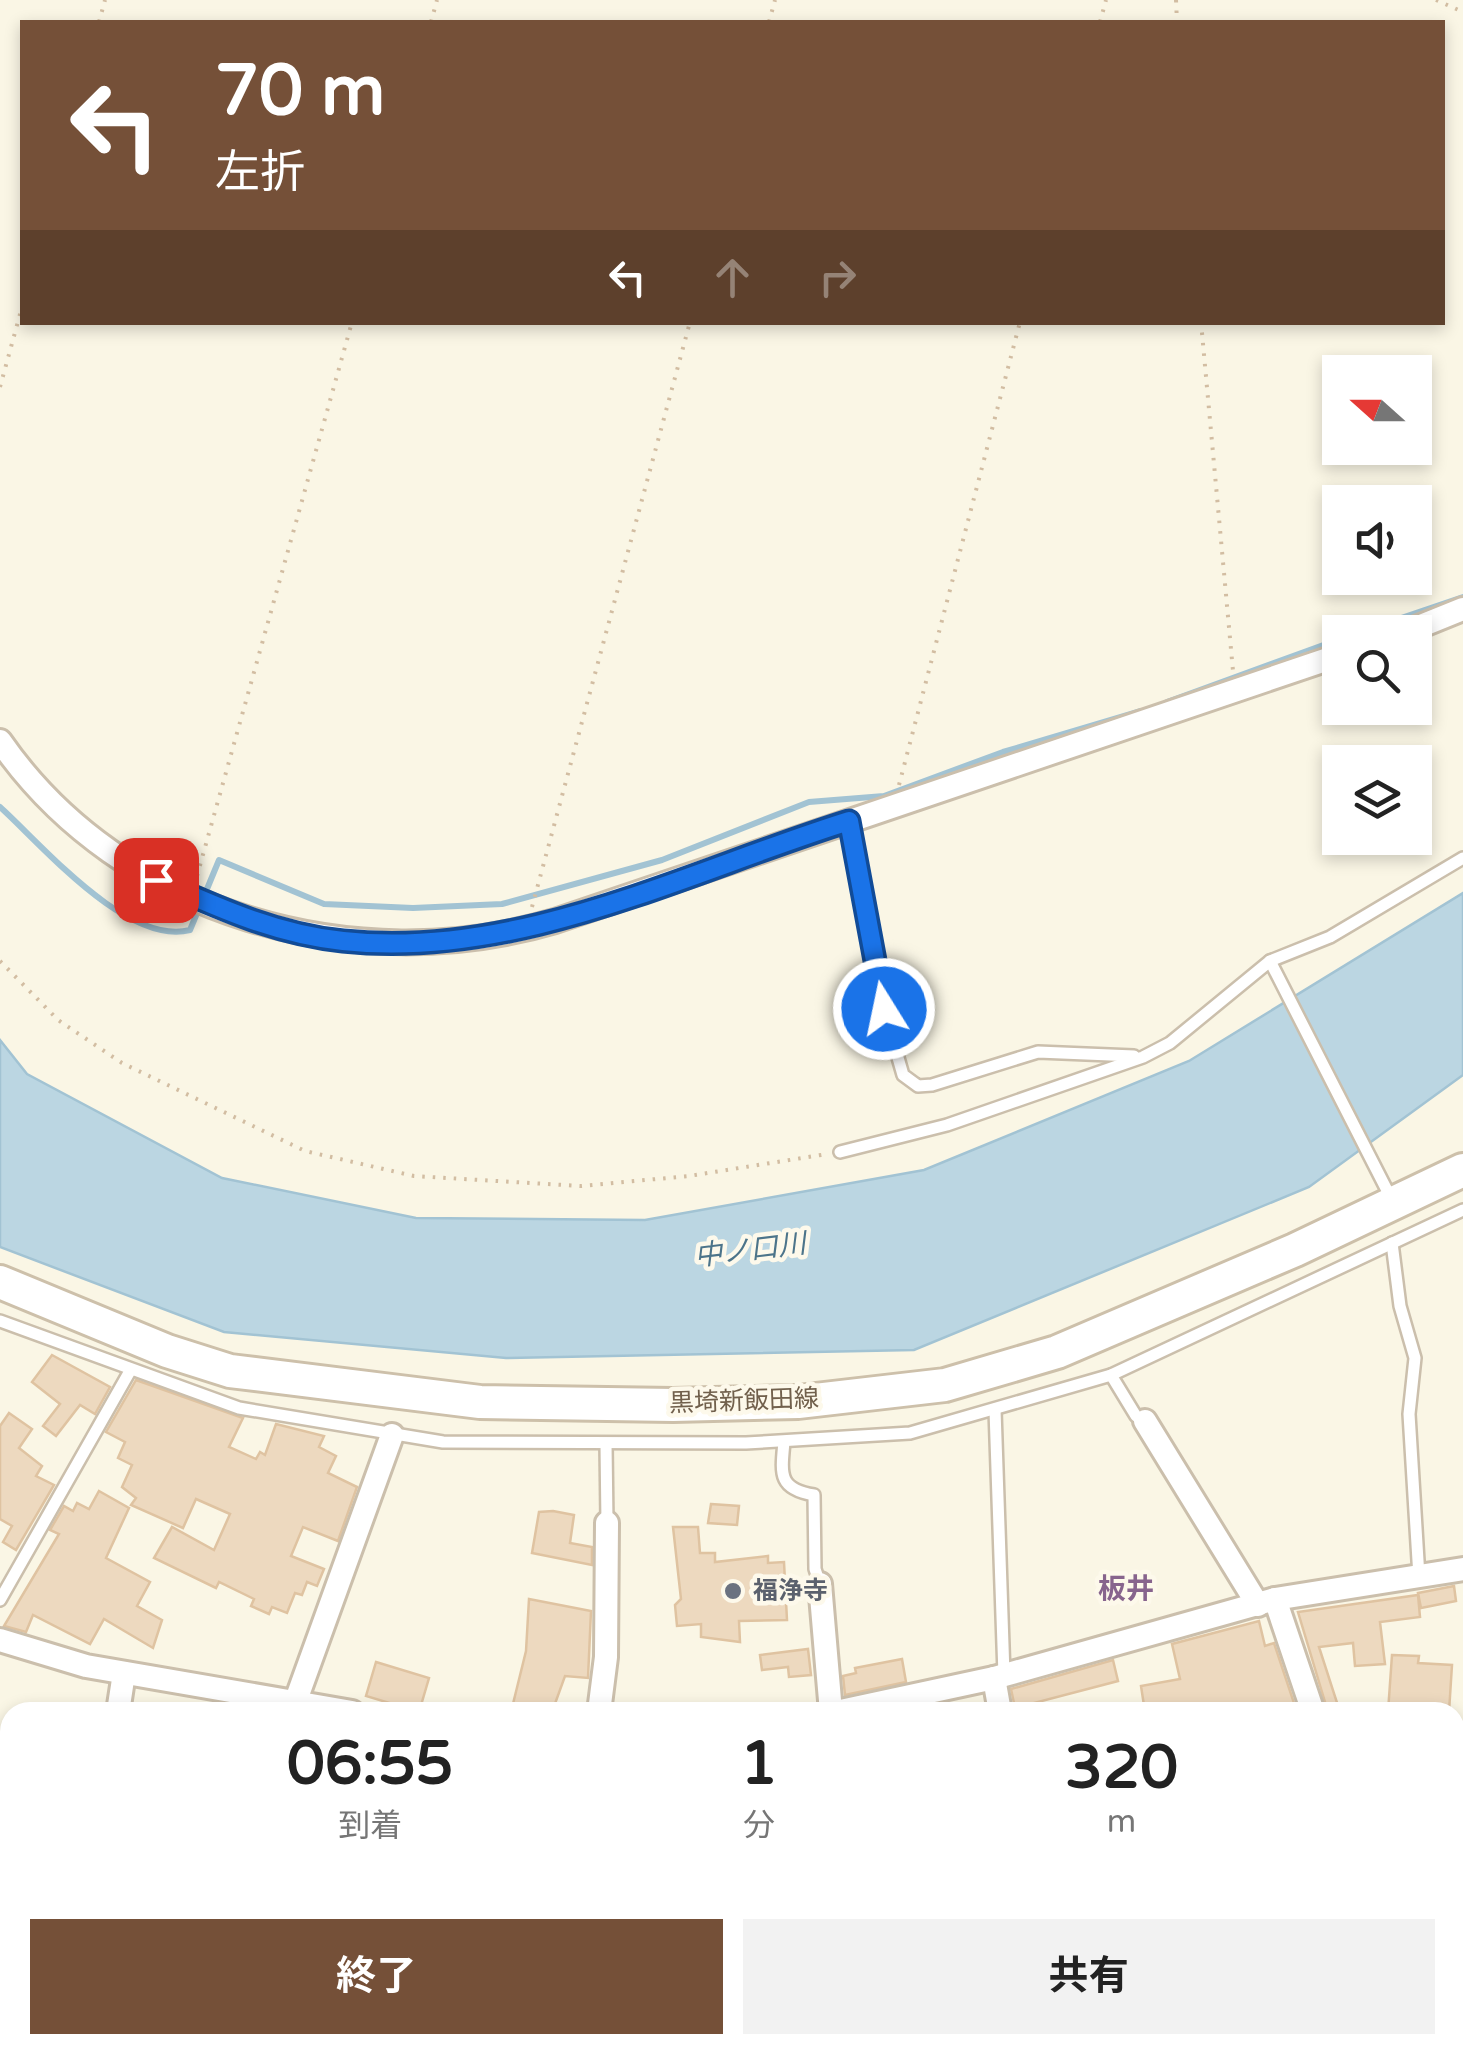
<!DOCTYPE html>
<html lang="ja">
<head>
<meta charset="utf-8">
<style>
  body { margin:0; font-family:"Varela Round","Noto Sans JP",sans-serif; background:#f2f2f2; color:#222; height:100vh; display:flex; flex-direction:column; font-size:38px; white-space:nowrap }
  * { box-sizing:border-box; margin:0 }
  p { font-size:32px; color:#767676 }
  .icon { flex:none; width:55px; height:55px; fill:none; stroke:currentColor; stroke-width:2; stroke-linecap:round; stroke-linejoin:round }
  .map { position:relative; flex:1; overflow:hidden }
  .drawer { position:absolute; left:0px; top:1702px; width:1465px; height:352px; display:flex; flex-direction:column; background:#fff; border-radius:30px 30px 0 0; box-shadow:0 5px 15px #0003 }
  .drawer>* { flex:none }
  .banner { position:absolute; left:20px; top:20px; width:1425px; height:305px; border-radius:0px; box-shadow:0 5px 15px #0003; background:#755038; color:#fff; overflow:hidden }
  .needle { width:65px; rotate:291deg }
  .controls { position:absolute; left:1322px; top:355px; display:grid; gap:20px }
  .controls a { display:grid; place-items:center; width:110px; height:110px; border-radius:0px; background:#fff; box-shadow:0 5px 15px #0003; font-size:50px }
  .pin { position:absolute; display:grid; place-items:center; width:85px; height:85px; color:#fff; margin:-42px; border-radius:20px; box-shadow:0 5px 15px #0006 }
  .me { position:absolute; width:110px; margin:-55px; rotate:350deg; stroke-linejoin:round; filter:drop-shadow(0 0 8px #0008) }
  .turn { display:flex; align-items:center; gap:35px; height:210px; padding:0 30px; font-size:45px }
  .turn .icon { width:130px; height:130px; stroke-width:2.5 }
  .turn b { display:block; font-size:70px; line-height:85px }
  .lanes { display:flex; align-items:center; height:95px; padding:0 30px; background:#0003; justify-content:center; gap:50px; direction:ltr }
  .lanes .off { opacity:.35 }
  .eta { display:flex; justify-content:space-evenly; align-items:center; height:170px; text-align:center }
  .eta b { font-size:60px; font-weight:700; line-height:70px }
  .action { display:flex; gap:20px; margin-top:auto; padding:20px 30px }
  .action a { flex:1; height:115px; border-radius:0px; background:#755038; color:#fff; font-size:40px; font-weight:700; line-height:115px; text-align:center }
  .action a+a { background:#f2f2f2; color:#222 }
  .map>svg:first-child { display:block }
  .water { fill:#bbd6e2; stroke:#a2c3d3; stroke-width:2.5 }
  .lines { fill:none; stroke-linecap:round; stroke-linejoin:round }
  .stream { stroke:#a2c3d3; stroke-width:6 }
  .building { fill:#edd9bf; stroke:#dfc3a1; stroke-width:2.5 }
  .lane-casing { stroke:#cbbfac; stroke-width:16 }
  .street-casing { stroke:#cbbfac; stroke-width:28 }
  .secondary-casing { stroke:#cdc0aa; stroke-width:38 }
  .path { stroke:#d2bda2; stroke-width:4; stroke-dasharray:2.5 8; stroke-linecap:butt }
  .lane { stroke:#fff; stroke-width:11 }
  .street { stroke:#fff; stroke-width:22 }
  .secondary { stroke:#fff; stroke-width:32 }
  .route-casing { stroke:#114b97; stroke-width:25 }
  .route { stroke:#1a73e8; stroke-width:18 }
  .worship-dot { fill:#6b7280; stroke:#fdf9eb; stroke-width:4 }
  .labels { text-anchor:middle; dominant-baseline:central; stroke-width:9; stroke-linejoin:round; paint-order:stroke }
  .street-label { font-size:25px; fill:#71604c; stroke:#fdf9eb }
  .worship-label { font-size:25px; font-weight:bold; fill:#5b616d; stroke:#fdf9eb; text-anchor:start }
  .water-label { font-size:28px; font-style:italic; fill:#4c748a; stroke:#fdf9eb }
  .neighbourhood-label { font-size:28px; font-weight:bold; fill:#87648d; stroke:#fdf9eb }
</style>
</head>
<body>
<div class="map">
<svg width="1463" height="2053" viewBox="0 0 1463 2053">
  <rect width="100%" height="100%" fill="#faf6e5"/>
  <path class="water" d="M 1463,893 L 1463,1075 L 1309,1187 L 914,1350 L 506,1358 L 224,1332 L 0,1247 L 0,1040 L 27,1074 L 222,1178 L 416,1218 L 645,1220 L 924,1170 L 1189,1061 Z"/>
  <g class="lines">
    <g class="stream">
      <path d="M 1360,632 L 1463,597"/>
      <path d="M 1167,702 L 1340,639"/>
      <path d="M 0,807 C 43,846 127,946 190,930 L 219,860 L 324,904 L 413,908 L 502,904 L 662,860 L 809,802 L 884,796 L 1003,752 L 1141,711"/>
      <path d="M 0,2033 L 10,2037"/>
      <path d="M 61,2045 L 116,2053"/>
    </g>
  </g>
  <g class="building">
    <path d="M 52,1355 L 110,1387 L 95,1414 L 80,1405 L 56,1436 L 43,1426 L 60,1404 L 32,1382 Z"/>
    <path d="M 136,1380 L 243,1418 L 229,1447 L 256,1459 L 260,1452 L 265,1455 L 276,1424 L 324,1436 L 319,1447 L 336,1456 L 328,1473 L 357,1487 L 338,1541 L 303,1527 L 291,1556 L 324,1569 L 317,1586 L 307,1582 L 302,1595 L 295,1593 L 287,1613 L 272,1607 L 269,1614 L 251,1606 L 254,1599 L 219,1582 L 216,1588 L 154,1558 L 172,1527 L 214,1550 L 230,1514 L 196,1499 L 183,1528 L 131,1505 L 136,1498 L 122,1487 L 132,1465 L 118,1458 L 125,1442 L 106,1432 Z"/>
    <path d="M 9,1413 L 32,1429 L 19,1448 L 42,1466 L 36,1476 L 54,1485 L 16,1550 L 3,1542 L 12,1526 L 0,1519 L 0,1426 Z"/>
    <path d="M 99,1491 L 129,1508 L 106,1558 L 150,1582 L 137,1606 L 162,1620 L 153,1648 L 104,1619 L 90,1644 L 33,1615 L 26,1632 L 4,1626 L 59,1534 L 50,1530 L 64,1506 L 73,1511 L 77,1503 L 89,1509 Z"/>
    <path d="M 711,1504 L 739,1506 L 737,1525 L 708,1523 Z"/>
    <path d="M 553,1511 L 574,1515 L 570,1543 L 592,1547 L 592,1565 L 532,1553 L 539,1512 Z"/>
    <path d="M 673,1527 L 698,1527 L 700,1553 L 715,1553 L 715,1562 L 768,1556 L 768,1563 L 784,1562 L 787,1620 L 739,1621 L 740,1642 L 701,1637 L 701,1624 L 677,1626 L 675,1605 L 681,1599 Z"/>
    <path d="M 1454,1586 L 1456,1601 L 1421,1608 L 1418,1593 Z"/>
    <path d="M 1418,1595 L 1420,1617 L 1380,1622 L 1385,1664 L 1355,1666 L 1353,1643 L 1319,1647 L 1340,1712 L 1328,1712 L 1298,1612 Z"/>
    <path d="M 529,1599 L 591,1611 L 588,1678 L 565,1676 L 552,1712 L 511,1712 L 526,1651 Z"/>
    <path d="M 1259,1621 L 1265,1646 L 1274,1643 L 1297,1712 L 1260,1712 L 1259,1704 L 1226,1712 L 1145,1712 L 1141,1686 L 1180,1679 L 1172,1644 Z"/>
    <path d="M 808,1649 L 811,1675 L 789,1677 L 788,1667 L 762,1670 L 760,1655 Z"/>
    <path d="M 1392,1655 L 1419,1656 L 1418,1663 L 1452,1665 L 1449,1712 L 1388,1712 Z"/>
    <path d="M 902,1659 L 906,1682 L 845,1695 L 843,1676 L 856,1673 L 855,1668 Z"/>
    <path d="M 1113,1660 L 1118,1681 L 1015,1708 L 1011,1689 Z"/>
    <path d="M 376,1662 L 429,1678 L 419,1712 L 366,1696 Z"/>
  </g>
  <g class="lines">
    <g class="lane-casing">
      <g id="lane">
        <path d="M 849,821 L 884,1009 L 903,1075 L 918,1086 L 932,1085 L 1038,1052 L 1134,1056"/>
        <path d="M 1270,961 L 1393,1202"/>
        <path d="M 840,1152 L 947,1125 L 1143,1057 L 1170,1043 L 1270,961 L 1330,937 L 1463,858"/>
        <path d="M 1392,1243 L 1400,1306 L 1415,1358 L 1409,1414 L 1419,1577"/>
        <path d="M 0,1321 L 239,1408 L 443,1442 L 746,1443 L 910,1433 L 1111,1375 L 1463,1210"/>
        <path d="M 1111,1375 L 1136,1416 L 1145,1421"/>
        <path d="M 995,1410 L 1004,1675"/>
        <path d="M 784,1442 C 781,1474 778,1489 814,1495 L 815,1569 L 820,1584"/>
        <path d="M 606,1444 L 607,1523"/>
        <path d="M 0,1600 L 130,1371"/>
      </g>
    </g>
    <g class="street-casing">
      <g id="street">
        <path d="M 1406,632 L 1463,609"/>
        <path d="M 0,741 C 121,916 356,980 555,921 L 1340,655"/>
        <path d="M 1145,1421 L 1258,1605"/>
        <path d="M 820,1584 L 831,1712"/>
        <path d="M 1275,1599 L 1313,1712"/>
        <path d="M 0,1640 L 86,1666 L 352,1712"/>
        <path d="M 994,1678 L 1000,1712"/>
        <path d="M 295,1703 L 392,1435"/>
        <path d="M 118,1712 L 124,1673"/>
        <path d="M 599,1712 L 606,1657 L 607,1523"/>
        <path d="M 836,1712 L 994,1678 L 1275,1599 L 1463,1569"/>
        <path d="M 916,2045 L 918,2053"/>
        <path d="M 405,2053 L 406,2045"/>
        <path d="M 474,2053 L 479,2045"/>
        <path d="M 1020,2053 L 1021,2045"/>
      </g>
    </g>
    <g class="secondary-casing">
      <g id="secondary">
        <path d="M 0,1282 L 167,1351 L 230,1371 L 480,1402 L 673,1405 L 798,1402 L 945,1385 L 1057,1352 L 1295,1250 L 1463,1170"/>
        <path d="M 1455,1848 L 1463,1844"/>
        <path d="M 0,2008 L 10,2015"/>
        <path d="M 205,2045 L 264,2053"/>
        <path d="M 1142,2053 L 1154,2045"/>
      </g>
    </g>
    <g class="path">
      <path d="M 1176,0 L 1177,22"/>
      <path d="M 1436,0 L 1463,12"/>
      <path d="M 99,22 L 105,0"/>
      <path d="M 431,22 L 437,0"/>
      <path d="M 769,22 L 775,0"/>
      <path d="M 1100,22 L 1106,0"/>
      <path d="M 1201,322 L 1233,671"/>
      <path d="M 0,387 L 22,307"/>
      <path d="M 899,785 L 1020,322"/>
      <path d="M 197,876 L 352,322"/>
      <path d="M 532,907 L 690,322"/>
      <path d="M 0,961 L 58,1020 L 122,1063 L 305,1151 L 414,1176 L 581,1186 L 689,1176 L 827,1154"/>
      <path d="M 1455,1955 L 1463,1901"/>
      <path d="M 68,2053 L 69,2045"/>
      <path d="M 1440,2053 L 1442,2045"/>
    </g>
    <use href="#lane" class="lane"/>
    <use href="#street" class="street"/>
    <use href="#secondary" class="secondary"/>
  </g>
  <g class="lines">
    <g class="route-casing">
      <path id="route" d="M 156,880 C 217,907 275,934 343,941 C 518,960 686,872 849,821 L 884,1009"/>
    </g>
    <use href="#route" class="route"/>
  </g>
  <circle class="worship-dot" cx="733" cy="1591" r="10"/>
  <g class="labels">
    <g class="street-label">
      <text transform="translate(744 1401) rotate(-2)">黒埼新飯田線</text>
    </g>
    <g class="worship-label">
      <text x="753" y="1591">福浄寺</text>
    </g>
    <g class="water-label">
      <text transform="translate(750 1250) rotate(-7)">中ノ口川</text>
    </g>
    <g class="neighbourhood-label">
      <text x="1126" y="1589">板井</text>
    </g>
  </g>
</svg>
<div class="controls">
<a><svg class="needle" viewBox="-14 -14 28 28"><path d="M0-13l5 13h-10z" fill="#e53935"/><path d="M0 13l5-13h-10z" fill="#767676"/></svg></a>
<a><svg class="icon" aria-label="sound" viewBox="0 0 24 24"><path d="M4 9h4l5-4v14l-5-4H4zM17 9q2 3 0 6"/></svg></a>
<a><svg class="icon" aria-label="search" viewBox="0 0 24 24"><circle cx="10" cy="10" r="6"/><path d="M15 15l6 6"/></svg></a>
<a><svg class="icon" aria-label="layers" viewBox="0 0 24 24"><path d="M12 4l9 5-9 5-9-5zM3 14l9 5 9-5"/></svg></a>
</div>
<div class="pin" style="left:156px;top:880px;background:#d93025"><svg class="icon" aria-label="arrive" viewBox="0 0 24 24"><path d="M6 21V4h12l-3 4 3 4H6"/></svg></div>
<svg class="me" style="left:884px;top:1009px" viewBox="-20 -20 40 40"><circle r="17" fill="#1a73e8" stroke="#fff" stroke-width="3"/><path d="M0-11L8 9 0 5-8 9z" fill="#fff"/></svg>
<div class="banner">
<div class="turn"><svg class="icon" aria-label="left" viewBox="0 0 24 24"><path d="M17 20v-9H6M10 6l-5 5 5 5"/></svg><div><b>70 m</b>左折</div></div>
<div class="lanes"><svg class="icon" aria-label="left" viewBox="0 0 24 24"><path d="M17 20v-9H6M10 6l-5 5 5 5"/></svg><svg class="icon off" aria-label="ahead" viewBox="0 0 24 24"><path d="M12 20V5M6 11l6-6 6 6"/></svg><svg class="icon off" aria-label="right" viewBox="0 0 24 24"><path d="M7 20v-9h11M14 6l5 5-5 5"/></svg></div>
</div>
<section class="drawer">
<div class="eta">
<div><b>06:55</b><p>到着</p></div>
<div><b>1</b><p>分</p></div>
<div><b>320</b><p>m</p></div>
</div>
<div class="action"><a>終了</a><a>共有</a></div>
</section>
</div>
</body>
</html>
